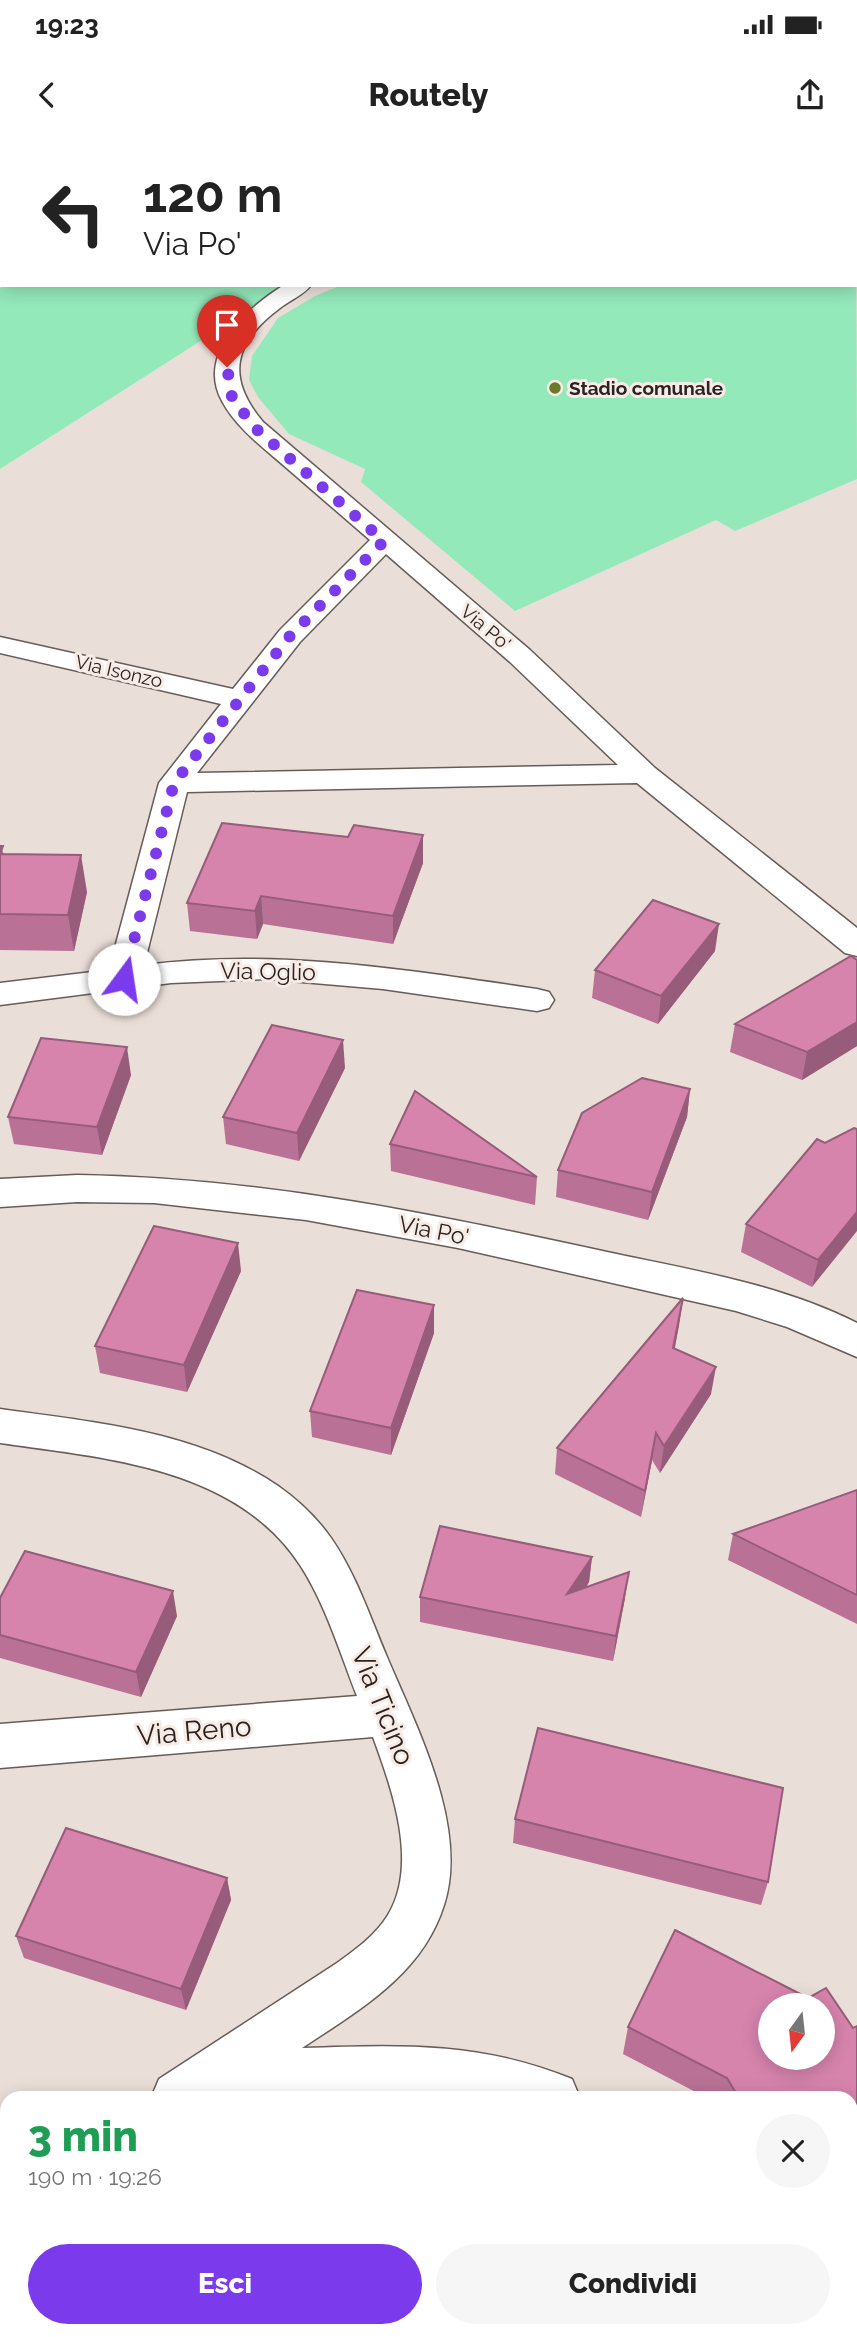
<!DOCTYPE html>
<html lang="it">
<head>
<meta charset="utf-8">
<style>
  body { margin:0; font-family:Raleway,sans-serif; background:#f6f6f6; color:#222; height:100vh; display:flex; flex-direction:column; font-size:26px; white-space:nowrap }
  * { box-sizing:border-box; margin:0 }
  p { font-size:23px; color:#767676 }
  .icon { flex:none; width:38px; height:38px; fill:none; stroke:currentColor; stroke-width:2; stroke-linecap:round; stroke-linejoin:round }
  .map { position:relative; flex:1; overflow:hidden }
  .side { position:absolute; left:0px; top:1951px; width:858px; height:247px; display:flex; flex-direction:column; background:#fff; border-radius:21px 21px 0 0; box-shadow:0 4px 18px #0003 }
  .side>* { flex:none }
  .hud { position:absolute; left:0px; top:0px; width:858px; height:147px; box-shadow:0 4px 18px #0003; background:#fff; color:#222; overflow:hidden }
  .needle { width:46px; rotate:195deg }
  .buttons { position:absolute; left:758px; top:1853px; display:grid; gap:14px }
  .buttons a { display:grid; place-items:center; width:77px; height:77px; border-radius:50%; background:#fff; box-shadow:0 4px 18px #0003; font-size:35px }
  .pin { position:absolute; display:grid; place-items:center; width:60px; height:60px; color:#fff; margin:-72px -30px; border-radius:50% 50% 50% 0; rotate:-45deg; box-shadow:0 0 7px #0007 }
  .pin .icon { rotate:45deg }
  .me { position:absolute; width:77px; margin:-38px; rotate:14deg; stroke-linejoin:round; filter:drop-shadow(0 0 5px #0008) }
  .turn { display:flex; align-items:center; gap:24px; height:147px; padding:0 28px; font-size:32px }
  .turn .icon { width:91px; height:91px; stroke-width:2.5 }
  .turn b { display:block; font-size:49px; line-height:60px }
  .round { display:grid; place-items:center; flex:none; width:74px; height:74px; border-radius:37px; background:#f6f6f6 }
  .head { display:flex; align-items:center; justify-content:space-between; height:119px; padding:0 28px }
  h1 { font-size:42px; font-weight:800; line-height:52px; color:#1e9e55 }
  .cta { display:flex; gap:14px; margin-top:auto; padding:14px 28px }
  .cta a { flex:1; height:80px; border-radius:42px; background:#7c3aed; color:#fff; font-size:28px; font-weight:800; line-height:80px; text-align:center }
  .cta a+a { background:#f6f6f6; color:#222 }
  .status { display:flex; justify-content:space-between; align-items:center; height:49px; padding:0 35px; background:#fff; direction:ltr }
  .status svg { height:19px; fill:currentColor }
  header { display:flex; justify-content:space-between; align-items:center; height:91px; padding:0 28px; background:#fff; font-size:32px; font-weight:800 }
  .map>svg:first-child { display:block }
  .green { fill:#94e9bb }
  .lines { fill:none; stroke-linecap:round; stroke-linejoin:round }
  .street-casing { stroke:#675c58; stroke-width:3 }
  .street { fill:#fff; fill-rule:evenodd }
  .wall { fill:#b97295 }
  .shaded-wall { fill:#965c79 }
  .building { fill:#d784ad; stroke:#965c79; stroke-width:2; fill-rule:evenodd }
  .route { stroke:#7c3aed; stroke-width:12; stroke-dasharray:0 21.6 }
  .poi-dot { fill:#6d7a27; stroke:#f8ebe5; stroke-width:2.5 }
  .labels { text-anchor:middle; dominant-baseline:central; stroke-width:6; stroke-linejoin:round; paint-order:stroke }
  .far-poi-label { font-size:19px; font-weight:bold; fill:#292422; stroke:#f8ebe5; text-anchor:start }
  .far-street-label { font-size:19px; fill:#292422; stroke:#f8ebe5 }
  .street-label { font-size:23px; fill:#292422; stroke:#f8ebe5 }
  .near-street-label { font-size:28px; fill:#292422; stroke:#f8ebe5 }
</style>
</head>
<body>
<div class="status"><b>19:23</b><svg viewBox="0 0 49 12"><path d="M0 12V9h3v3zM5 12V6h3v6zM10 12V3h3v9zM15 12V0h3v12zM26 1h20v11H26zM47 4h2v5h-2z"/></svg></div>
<header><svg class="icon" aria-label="back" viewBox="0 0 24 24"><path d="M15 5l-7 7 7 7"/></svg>Routely<svg class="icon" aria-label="share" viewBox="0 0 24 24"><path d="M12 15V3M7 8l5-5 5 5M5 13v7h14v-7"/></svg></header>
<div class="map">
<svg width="857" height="2197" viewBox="0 0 857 2197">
  <rect width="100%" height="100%" fill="#eaded8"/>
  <g class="green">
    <path d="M 856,34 L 857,339 L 735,391 L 716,380 L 515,471 L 361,342 L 365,329 L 289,294 L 258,257 L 249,240 L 252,216 L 278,178 L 315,156 L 342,145 L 856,145 Z"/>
    <path d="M 5,145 L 288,145 L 0,329 L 0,148 Z"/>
  </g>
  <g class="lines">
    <g class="street-casing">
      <g id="street">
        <path d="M 158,0 L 179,0 L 181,2 L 159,2 Z"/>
        <path d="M 703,0 L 727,0 L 701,2 Z"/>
        <path d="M 284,145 L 311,145 C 304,155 290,160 280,168 C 234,202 225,237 263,282 L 530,510 L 655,628 L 857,788 L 857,816 L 845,813 L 637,643 L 187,652 L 144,825 C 277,808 406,830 537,849 L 549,852 L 554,860 L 549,868 L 537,871 L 383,849 L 267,839 L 171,843 L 0,865 L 0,843 L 109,830 L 159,643 L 221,564 L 0,513 L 0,497 L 233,549 L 280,490 L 370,400 C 343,377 316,353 289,330 C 265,309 237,289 222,261 C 196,214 248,167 284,145 ZM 386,414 L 510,522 L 618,625 L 197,633 L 300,502 Z"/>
        <path d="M 77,1035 C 263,1038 427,1073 607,1112 C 691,1130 780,1144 857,1183 L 857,1217 L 787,1187 L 736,1171 L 458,1108 L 306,1080 L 154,1063 L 77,1062 L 0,1067 L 0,1039 Z"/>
        <path d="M 0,1269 C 93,1282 198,1291 278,1346 C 298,1360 317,1378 331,1398 C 356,1434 370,1477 387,1517 C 417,1588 469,1688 444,1765 C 422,1835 359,1870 302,1908 C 399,1905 479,1901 572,1939 L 580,1958 L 151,1958 L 159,1939 L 337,1823 C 355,1810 376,1795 388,1775 C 419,1724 392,1649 373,1597 L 0,1628 L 0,1584 L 357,1556 C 340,1513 326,1465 300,1425 C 236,1327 105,1318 0,1303 Z"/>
        <path d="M 7,1999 L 7,2053 L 0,2055 L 0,2001 Z"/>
        <path d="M 850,2063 L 857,2066 L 857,2122 L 850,2119 Z"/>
      </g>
    </g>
    <use href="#street" class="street"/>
  </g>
  <g class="wall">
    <path d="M 650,0 L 693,0 L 688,2 L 654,2 Z"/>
    <path d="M 0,49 L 2,50 L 2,80 L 0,80 Z"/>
    <path d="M 423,695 L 423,723 L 393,804 L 263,784 L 257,799 L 190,791 L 187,763 L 348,697 Z"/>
    <path d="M 0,706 L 4,714 L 87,752 L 74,811 L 0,810 Z"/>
    <path d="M 715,811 L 658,884 L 592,858 L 595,830 Z"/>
    <path d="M 857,820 L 857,906 L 802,940 L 730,912 L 735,884 Z"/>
    <path d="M 345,928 L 299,1021 L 226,1004 L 223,977 Z"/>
    <path d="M 131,935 L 102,1015 L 14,1004 L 8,977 Z"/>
    <path d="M 690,949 L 687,977 L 648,1080 L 556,1057 L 558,1030 Z"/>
    <path d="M 854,988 L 812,1147 L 741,1112 L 746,1084 L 825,1003 Z"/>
    <path d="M 390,1004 L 537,1037 L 535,1065 L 391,1031 Z"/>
    <path d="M 241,1131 L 187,1252 L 100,1233 L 95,1206 Z"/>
    <path d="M 683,1158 L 675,1208 L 711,1254 L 660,1333 L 652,1320 L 641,1377 L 555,1334 L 557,1308 Z"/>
    <path d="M 434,1165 L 434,1193 L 391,1315 L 312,1297 L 310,1271 Z"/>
    <path d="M 857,1350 L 857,1484 L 728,1420 L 733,1394 Z"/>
    <path d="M 592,1417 L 589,1442 L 586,1448 L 625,1458 L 613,1521 L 420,1482 L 420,1457 Z"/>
    <path d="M 0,1458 L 177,1476 L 141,1557 L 0,1518 Z"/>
    <path d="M 515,1679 L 768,1742 L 761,1765 L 513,1703 Z"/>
    <path d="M 227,1738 L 231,1760 L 186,1870 L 24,1818 L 16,1796 Z"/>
    <path d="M 857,1886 L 857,2061 L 850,2051 L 850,1958 L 707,1958 L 623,1914 L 628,1887 L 853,1888 Z"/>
    <path d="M 787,2191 L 850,2191 L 857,2197 L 784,2197 Z"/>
  </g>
  <g class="shaded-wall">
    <path d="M 671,0 L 693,0 L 688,2 L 671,2 Z"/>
    <path d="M 423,695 L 423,723 L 393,804 L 393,776 Z"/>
    <path d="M 81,715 L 87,752 L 74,811 L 68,775 Z"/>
    <path d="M 261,756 L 263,784 L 257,799 L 255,771 Z"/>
    <path d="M 719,784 L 715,811 L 658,884 L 661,856 Z"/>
    <path d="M 857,882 L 857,906 L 802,940 L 807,912 Z"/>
    <path d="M 343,900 L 345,928 L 299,1021 L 297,993 Z"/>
    <path d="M 127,907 L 131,935 L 102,1015 L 97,987 Z"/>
    <path d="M 690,949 L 687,977 L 648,1080 L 652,1052 Z"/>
    <path d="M 857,1072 L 857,1091 L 812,1147 L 818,1120 Z"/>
    <path d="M 238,1103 L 241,1131 L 187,1252 L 184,1225 Z"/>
    <path d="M 683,1158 L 679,1186 L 669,1235 L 673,1208 Z"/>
    <path d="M 434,1165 L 434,1193 L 391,1315 L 391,1288 Z"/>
    <path d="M 716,1227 L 711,1254 L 660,1333 L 664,1306 Z"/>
    <path d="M 656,1293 L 652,1320 L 641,1377 L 645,1351 Z"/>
    <path d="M 592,1417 L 589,1442 L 565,1480 L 567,1454 Z"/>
    <path d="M 629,1432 L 625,1458 L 613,1521 L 616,1496 Z"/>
    <path d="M 173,1451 L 177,1476 L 141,1557 L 136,1532 Z"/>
    <path d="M 227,1738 L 231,1760 L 186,1870 L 181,1849 Z"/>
  </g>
  <g class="building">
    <path d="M 300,0 L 435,0 L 439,2 L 294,2 Z"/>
    <path d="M 222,683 L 348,697 L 354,685 L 423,695 L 393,776 L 261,756 L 255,771 L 187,763 Z"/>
    <path d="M 0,706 L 3,706 L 0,714 L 81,715 L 68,775 L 0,774 Z"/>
    <path d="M 653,760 L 719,784 L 661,856 L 595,830 Z"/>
    <path d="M 851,816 L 857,820 L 857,882 L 807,912 L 735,884 Z"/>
    <path d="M 272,885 L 343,900 L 297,993 L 223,977 Z"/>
    <path d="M 41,898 L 127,907 L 97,987 L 8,977 Z"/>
    <path d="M 642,938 L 690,949 L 652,1052 L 558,1030 L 582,973 Z"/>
    <path d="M 415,951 L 537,1037 L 390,1004 Z"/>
    <path d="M 854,988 L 857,989 L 857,1072 L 818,1120 L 746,1084 L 817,999 L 825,1003 Z"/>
    <path d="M 154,1086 L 238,1103 L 184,1225 L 95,1206 Z"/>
    <path d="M 357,1150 L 434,1165 L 391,1288 L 310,1271 Z"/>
    <path d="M 683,1158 L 673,1208 L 716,1227 L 664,1306 L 656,1293 L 645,1351 L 557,1308 Z"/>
    <path d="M 857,1350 L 857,1455 L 733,1394 Z"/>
    <path d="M 440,1386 L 592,1417 L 567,1454 L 629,1432 L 616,1496 L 420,1457 Z"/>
    <path d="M 25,1411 L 173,1451 L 136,1532 L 0,1495 L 0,1458 Z"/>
    <path d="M 538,1588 L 783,1648 L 768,1742 L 515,1679 Z"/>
    <path d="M 66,1688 L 227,1738 L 181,1849 L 16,1796 Z"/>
    <path d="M 675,1790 L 808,1858 L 826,1848 L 853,1888 L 857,1886 L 857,2017 L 850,2006 L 850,1958 L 739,1958 L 727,1938 L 628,1887 ZM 770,1866 L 822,1866 L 822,1918 L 770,1918 Z"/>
    <path d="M 857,2172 L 857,2197 L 793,2197 L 791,2191 L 850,2191 L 850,2173 Z"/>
    <path d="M 171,2191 L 323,2191 L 325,2197 L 156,2197 Z"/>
    <path d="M 480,2191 L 571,2191 L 574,2197 L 468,2197 Z"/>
  </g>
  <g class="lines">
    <path class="route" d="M 124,839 L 174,643 L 290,496 L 384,401 L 254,287 L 232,257 L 227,227"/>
  </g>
  <circle class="poi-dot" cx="555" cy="248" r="7"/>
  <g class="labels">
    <g class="far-poi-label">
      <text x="569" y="248">Stadio comunale</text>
    </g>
    <g class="far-street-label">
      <text transform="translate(486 487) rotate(40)">Via Po'</text>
      <text transform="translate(119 531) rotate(13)">Via Isonzo</text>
    </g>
    <g class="street-label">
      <text transform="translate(268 831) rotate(1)">Via Oglio</text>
      <text transform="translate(434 1090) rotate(11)">Via Po'</text>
    </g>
    <g class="near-street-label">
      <text transform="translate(383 1566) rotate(68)">Via Ticino</text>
      <text transform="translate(194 1591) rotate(-5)">Via Reno</text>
    </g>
  </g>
</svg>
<div class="buttons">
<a><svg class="needle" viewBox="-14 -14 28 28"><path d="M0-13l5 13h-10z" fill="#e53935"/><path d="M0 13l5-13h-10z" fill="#767676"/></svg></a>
</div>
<div class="pin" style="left:227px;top:227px;background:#d93025"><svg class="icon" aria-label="arrive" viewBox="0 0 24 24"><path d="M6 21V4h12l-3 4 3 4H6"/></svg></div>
<svg class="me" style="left:124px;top:839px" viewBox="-20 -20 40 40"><circle r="19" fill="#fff"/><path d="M0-13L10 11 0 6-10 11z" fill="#7c3aed"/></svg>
<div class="hud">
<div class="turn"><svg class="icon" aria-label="left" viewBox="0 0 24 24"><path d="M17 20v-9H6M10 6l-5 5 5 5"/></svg><div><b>120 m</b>Via Po'</div></div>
</div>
<section class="side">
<div class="head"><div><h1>3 min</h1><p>190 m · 19:26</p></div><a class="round"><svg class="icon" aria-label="close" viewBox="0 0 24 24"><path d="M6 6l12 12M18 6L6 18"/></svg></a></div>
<div class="cta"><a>Esci</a><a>Condividi</a></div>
</section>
</div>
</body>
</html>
